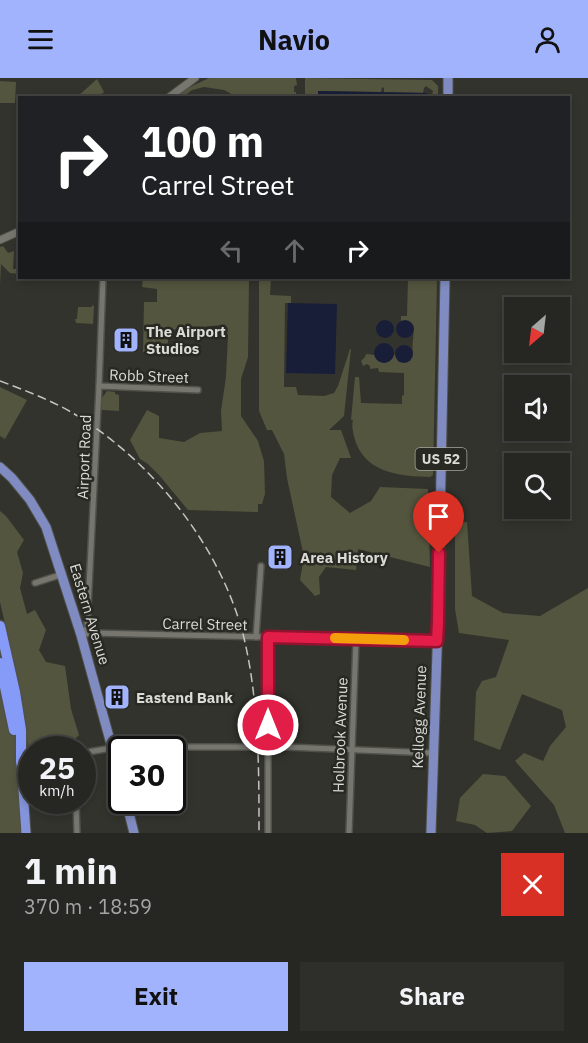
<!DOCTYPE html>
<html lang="en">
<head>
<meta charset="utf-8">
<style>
  body { margin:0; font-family:"IBM Plex Sans",sans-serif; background:#2e2e2a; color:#f1f3f6; height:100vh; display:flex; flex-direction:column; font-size:22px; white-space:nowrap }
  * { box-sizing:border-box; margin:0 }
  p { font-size:20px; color:#a4a5a5 }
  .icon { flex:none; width:33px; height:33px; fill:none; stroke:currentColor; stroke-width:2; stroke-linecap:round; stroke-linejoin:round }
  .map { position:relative; height:755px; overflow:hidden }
  .details { display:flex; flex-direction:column; background:#262622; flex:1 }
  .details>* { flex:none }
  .guide { position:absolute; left:18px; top:18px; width:552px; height:183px; border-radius:0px; box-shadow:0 3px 9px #0003,0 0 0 2px #424340; background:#202124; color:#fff; overflow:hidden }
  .needle { width:39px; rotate:208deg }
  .tools { position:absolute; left:504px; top:219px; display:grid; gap:12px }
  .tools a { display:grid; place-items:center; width:66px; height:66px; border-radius:0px; background:#262622; box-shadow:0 3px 9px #0003,0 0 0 2px #424340; font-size:30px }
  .speed { position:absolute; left:18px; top:658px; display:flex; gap:12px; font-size:30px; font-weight:700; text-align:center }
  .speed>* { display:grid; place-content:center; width:78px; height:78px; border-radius:50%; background:#262622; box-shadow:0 3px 9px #0003,0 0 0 2px #424340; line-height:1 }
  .speed small { font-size:15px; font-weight:400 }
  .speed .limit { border:3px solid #111; border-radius:9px; background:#fff; color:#111 }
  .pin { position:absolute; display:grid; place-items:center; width:51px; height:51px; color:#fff; margin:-62px -26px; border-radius:50% 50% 50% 0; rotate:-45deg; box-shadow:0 0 6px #0007 }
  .pin .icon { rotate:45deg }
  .me { position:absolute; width:66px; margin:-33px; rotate:0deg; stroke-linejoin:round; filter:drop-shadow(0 0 4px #0008) }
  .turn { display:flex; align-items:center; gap:21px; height:126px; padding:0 24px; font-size:27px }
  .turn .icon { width:78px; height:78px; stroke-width:2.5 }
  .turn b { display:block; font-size:42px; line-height:51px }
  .lanes { display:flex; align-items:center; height:57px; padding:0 24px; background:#0003; justify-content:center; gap:30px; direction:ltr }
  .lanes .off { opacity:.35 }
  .round { display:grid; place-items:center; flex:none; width:63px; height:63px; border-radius:0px; background:#2e2e2a }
  .overview { display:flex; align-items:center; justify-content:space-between; height:102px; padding:0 24px }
  h1 { font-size:36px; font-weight:700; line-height:45px }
  .primary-button { display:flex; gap:12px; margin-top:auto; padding:12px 24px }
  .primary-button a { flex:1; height:69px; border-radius:0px; background:#a1b3fd; color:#111; font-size:24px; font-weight:700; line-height:69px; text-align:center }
  .primary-button a+a { background:#2e2e2a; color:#f1f3f6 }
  header { display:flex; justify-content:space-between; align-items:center; height:78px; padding:0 24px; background:#a1b3fd; color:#111; font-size:27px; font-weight:700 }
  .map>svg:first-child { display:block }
  .green { fill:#54553e }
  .water { fill:#181e38 }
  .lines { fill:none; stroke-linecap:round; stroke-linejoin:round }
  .minor-casing { stroke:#50514b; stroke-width:8 }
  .tertiary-casing { stroke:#50514b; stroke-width:9 }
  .primary-casing { stroke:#50514b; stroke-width:11 }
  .trunk-casing { stroke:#50514b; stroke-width:11 }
  .motorway-casing { stroke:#50514b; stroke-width:13 }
  .minor { stroke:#76766f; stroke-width:5 }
  .tertiary { stroke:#76766f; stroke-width:7 }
  .primary { stroke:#808cc1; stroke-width:9 }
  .trunk { stroke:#8394dc; stroke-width:9 }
  .motorway { stroke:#869bf8; stroke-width:10 }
  .rail { stroke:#c4c5c0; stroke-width:1.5; stroke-dasharray:9 4.5; stroke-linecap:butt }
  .route-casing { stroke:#92132f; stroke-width:15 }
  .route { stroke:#e11d48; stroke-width:10 }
  .slow { stroke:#f59e0b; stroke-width:10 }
  .labels { text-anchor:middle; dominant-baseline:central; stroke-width:5; stroke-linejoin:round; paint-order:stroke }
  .shield { fill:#292923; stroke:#a5a6a0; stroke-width:1.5 }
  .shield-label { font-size:14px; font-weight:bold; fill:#dadbd6 }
  .poi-label { font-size:15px; font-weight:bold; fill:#dadbd6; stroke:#292923; text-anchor:start }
  .street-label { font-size:15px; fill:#dadbd6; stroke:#292923 }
</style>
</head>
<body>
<header><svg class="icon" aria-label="menu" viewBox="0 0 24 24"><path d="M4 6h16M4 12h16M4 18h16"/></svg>Navio<svg class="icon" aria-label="person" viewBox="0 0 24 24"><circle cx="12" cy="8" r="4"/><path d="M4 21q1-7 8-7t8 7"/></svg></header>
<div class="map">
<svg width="588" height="755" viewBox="0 0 588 755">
  <rect width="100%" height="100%" fill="#33332d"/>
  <g class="green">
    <path d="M 209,0 L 296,0 L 297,7 L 294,8 L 294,14 L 296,14 L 296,19 L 237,19 L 224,12 L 204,9 L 192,12 L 183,19 L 176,19 L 188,10 Z"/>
    <path d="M 305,0 L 432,2 L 438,8 L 438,19 L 427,19 L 432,17 L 433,13 L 426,8 L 424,10 L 423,15 L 384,14 L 384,10 L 382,9 L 381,14 L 318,13 L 318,19 L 305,20 Z"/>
    <path d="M 97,1 L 104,14 L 98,19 L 77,19 Z"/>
    <path d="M 0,3 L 16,4 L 15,25 L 0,25 Z"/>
    <path d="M 3,168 L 8,175 L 14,173 L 13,191 L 19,191 L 19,196 L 10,195 L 1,186 L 0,207 L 0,169 Z"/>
    <path d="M 143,200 L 249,200 L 248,279 L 241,301 L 241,338 L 258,363 L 260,370 L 264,383 L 265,416 L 262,426 L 258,426 L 258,434 L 188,432 L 159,397 L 148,386 L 140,381 L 130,362 L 147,332 L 159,338 L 159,360 L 184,364 L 200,355 L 222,353 L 221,333 L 226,299 L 228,257 L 222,247 L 169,252 L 167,275 L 143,274 L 144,224 L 157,224 L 157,211 L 142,209 Z"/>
    <path d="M 259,200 L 271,200 L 270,217 L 291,218 L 291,225 L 285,225 L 284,309 L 296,309 L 298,317 L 324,318 L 334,315 L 338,308 L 350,271 L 351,271 L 344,338 L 329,352 L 341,352 L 351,380 L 340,380 L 332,397 L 331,419 L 350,435 L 371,423 L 380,409 L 428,411 L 430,489 L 358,471 L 356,492 L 326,489 L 319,499 L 320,516 L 315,518 L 300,502 L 304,479 L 287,400 L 284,376 L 272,352 L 267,352 L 259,333 Z"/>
    <path d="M 410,200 L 437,200 L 433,397 L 430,399 C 402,398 368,396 356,365 C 354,358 351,349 353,342 L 351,342 L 355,299 L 359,299 L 361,325 L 402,326 L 402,318 L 404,317 L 404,295 L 379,294 L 378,290 L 370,291 L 370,288 L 367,286 L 363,288 L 361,283 L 365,279 L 366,276 L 375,277 L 379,283 C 388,287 391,281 395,276 L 397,281 L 399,284 L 413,274 C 411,263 418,250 408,243 L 401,243 L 401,238 L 407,238 L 408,201 Z"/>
    <path d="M 92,227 L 94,228 L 93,246 L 76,245 L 75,241 L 77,241 L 78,229 L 92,229 Z"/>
    <path d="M 0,309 L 27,322 L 5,361 L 0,358 Z"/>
    <path d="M 107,313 L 115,314 L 115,316 L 119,317 L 119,333 L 102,332 L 102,320 Z"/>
    <path d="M 0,433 L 6,438 L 24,462 L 17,474 L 23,495 L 20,510 L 27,536 L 35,532 L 46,552 L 39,572 L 46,584 L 65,588 L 71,631 L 79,657 L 68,668 L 59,662 L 44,664 L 43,672 L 32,672 L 31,694 L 22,619 L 0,524 Z"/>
    <path d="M 467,444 L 472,518 L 503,535 L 540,538 L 588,510 L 588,755 L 565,755 L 554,727 L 515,683 L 524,675 L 543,683 L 550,668 L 566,649 L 562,632 L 522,616 L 500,672 L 474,662 L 476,614 L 482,603 L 496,599 L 509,562 L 459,555 L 455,531 L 455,445 Z"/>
    <path d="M 0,585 L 16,665 L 26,755 L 0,755 Z"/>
    <path d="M 483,696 L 505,698 L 531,728 L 512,753 L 487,755 L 475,747 L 456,743 L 460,720 Z"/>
  </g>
  <g class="water">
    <path d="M 318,13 L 427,15 L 427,19 L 318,19 Z"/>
    <path d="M 288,225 L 337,226 L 335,296 L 286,295 Z"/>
    <circle cx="385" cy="251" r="9"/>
    <circle cx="405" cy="251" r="9"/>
    <circle cx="384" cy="275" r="10"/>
    <circle cx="404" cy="276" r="9"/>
  </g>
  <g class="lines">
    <g class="minor-casing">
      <g id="minor">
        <path d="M 99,308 L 198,312"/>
        <path d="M 35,505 L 63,496"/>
        <path d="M 81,557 L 87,550 L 99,308 L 103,200"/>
        <path d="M 81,557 L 91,555 L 437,563"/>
        <path d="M 256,559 L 261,488"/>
        <path d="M 268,559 L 268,755"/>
        <path d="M 82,675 L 112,670 L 152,669 L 286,669 L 433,675"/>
        <path d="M 76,723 L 77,755"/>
        <path d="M 349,755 L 356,561"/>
      </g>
    </g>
    <g class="tertiary-casing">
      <g id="tertiary">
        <path d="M 168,20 L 195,0"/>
        <path d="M 0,162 L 20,153"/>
      </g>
    </g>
    <g class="primary-casing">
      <g id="primary">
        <path d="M 448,20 L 448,0"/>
        <path d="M 0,389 L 12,400 L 30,422 L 46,449 L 81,557 L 122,706"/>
        <path d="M 126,723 L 134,755"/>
        <path d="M 431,755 L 438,544 L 445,200"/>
      </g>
    </g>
    <g class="trunk-casing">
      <path id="trunk" d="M 21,684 L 26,755"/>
    </g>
    <g class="motorway-casing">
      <g id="motorway">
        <path d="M 0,548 L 15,614 L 21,652 L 21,684"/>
        <path d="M 0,585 L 14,652"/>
      </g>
    </g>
    <use href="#minor" class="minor"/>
    <use href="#tertiary" class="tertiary"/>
    <use href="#primary" class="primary"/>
    <use href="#trunk" class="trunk"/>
    <use href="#motorway" class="motorway"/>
    <path class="rail" d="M 0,303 C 24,312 48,321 71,334 C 152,382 221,468 244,560 C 259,624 259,690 259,755"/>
  </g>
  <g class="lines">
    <g class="route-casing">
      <path id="route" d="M 268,647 L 268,559 L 437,563 L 438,544 L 439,475"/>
    </g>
    <use href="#route" class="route"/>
    <path class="slow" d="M 335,560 L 404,562"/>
  </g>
  <defs>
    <g id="building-square" transform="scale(1.35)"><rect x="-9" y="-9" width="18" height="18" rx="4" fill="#a1b3fd" stroke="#292923"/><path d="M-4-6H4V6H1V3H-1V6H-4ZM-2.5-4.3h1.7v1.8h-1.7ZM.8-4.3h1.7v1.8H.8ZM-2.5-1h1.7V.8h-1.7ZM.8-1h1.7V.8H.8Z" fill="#111"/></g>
  </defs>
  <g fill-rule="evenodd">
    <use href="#building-square" x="126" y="262"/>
    <use href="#building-square" x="280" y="479"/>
    <use href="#building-square" x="117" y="619"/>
  </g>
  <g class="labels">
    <rect class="shield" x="415.5" y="370" width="51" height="22" rx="4.5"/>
    <g class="shield-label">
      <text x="441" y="381">US 52</text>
    </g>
    <g class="poi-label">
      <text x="146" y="253">The Airport<tspan x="146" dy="17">Studios</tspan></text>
      <text x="300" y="479">Area History</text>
      <text x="136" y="619">Eastend Bank</text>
    </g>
    <g class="street-label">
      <text transform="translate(149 298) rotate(2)">Robb Street</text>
      <text transform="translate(84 379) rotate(-88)">Airport Road</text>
      <text transform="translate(90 536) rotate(73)">Eastern Avenue</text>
      <text transform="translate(205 546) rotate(1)">Carrel Street</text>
      <text transform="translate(419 639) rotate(-88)">Kellogg Avenue</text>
      <text transform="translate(340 657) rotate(-88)">Holbrook Avenue</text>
    </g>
  </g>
</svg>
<div class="tools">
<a><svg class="needle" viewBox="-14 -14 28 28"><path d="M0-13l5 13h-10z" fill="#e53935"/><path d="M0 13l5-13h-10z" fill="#a4a5a5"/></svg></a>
<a><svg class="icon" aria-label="sound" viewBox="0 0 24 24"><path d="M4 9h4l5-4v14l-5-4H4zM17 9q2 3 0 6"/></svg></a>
<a><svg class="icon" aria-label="search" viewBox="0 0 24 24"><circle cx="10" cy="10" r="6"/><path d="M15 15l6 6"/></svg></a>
</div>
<div class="speed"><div>25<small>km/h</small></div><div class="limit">30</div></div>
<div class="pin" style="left:439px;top:475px;background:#d93025"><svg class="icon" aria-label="arrive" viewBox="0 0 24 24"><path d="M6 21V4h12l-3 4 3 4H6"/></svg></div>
<svg class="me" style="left:268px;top:647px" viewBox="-20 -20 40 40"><circle r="17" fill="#e11d48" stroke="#fff" stroke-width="3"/><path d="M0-11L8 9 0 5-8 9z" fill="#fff"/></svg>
<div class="guide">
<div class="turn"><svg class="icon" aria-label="right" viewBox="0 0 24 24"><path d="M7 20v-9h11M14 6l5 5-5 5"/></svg><div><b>100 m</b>Carrel Street</div></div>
<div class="lanes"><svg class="icon off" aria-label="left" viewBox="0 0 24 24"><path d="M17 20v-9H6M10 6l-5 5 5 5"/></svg><svg class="icon off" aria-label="ahead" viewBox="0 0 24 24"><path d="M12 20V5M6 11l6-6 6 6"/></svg><svg class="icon" aria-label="right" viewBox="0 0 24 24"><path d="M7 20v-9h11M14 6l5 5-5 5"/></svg></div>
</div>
</div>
<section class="details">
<div class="overview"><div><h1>1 min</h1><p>370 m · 18:59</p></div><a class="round" style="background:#d93025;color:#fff"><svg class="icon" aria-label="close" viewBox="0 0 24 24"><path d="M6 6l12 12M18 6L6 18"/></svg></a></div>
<div class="primary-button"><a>Exit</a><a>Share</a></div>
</section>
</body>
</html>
